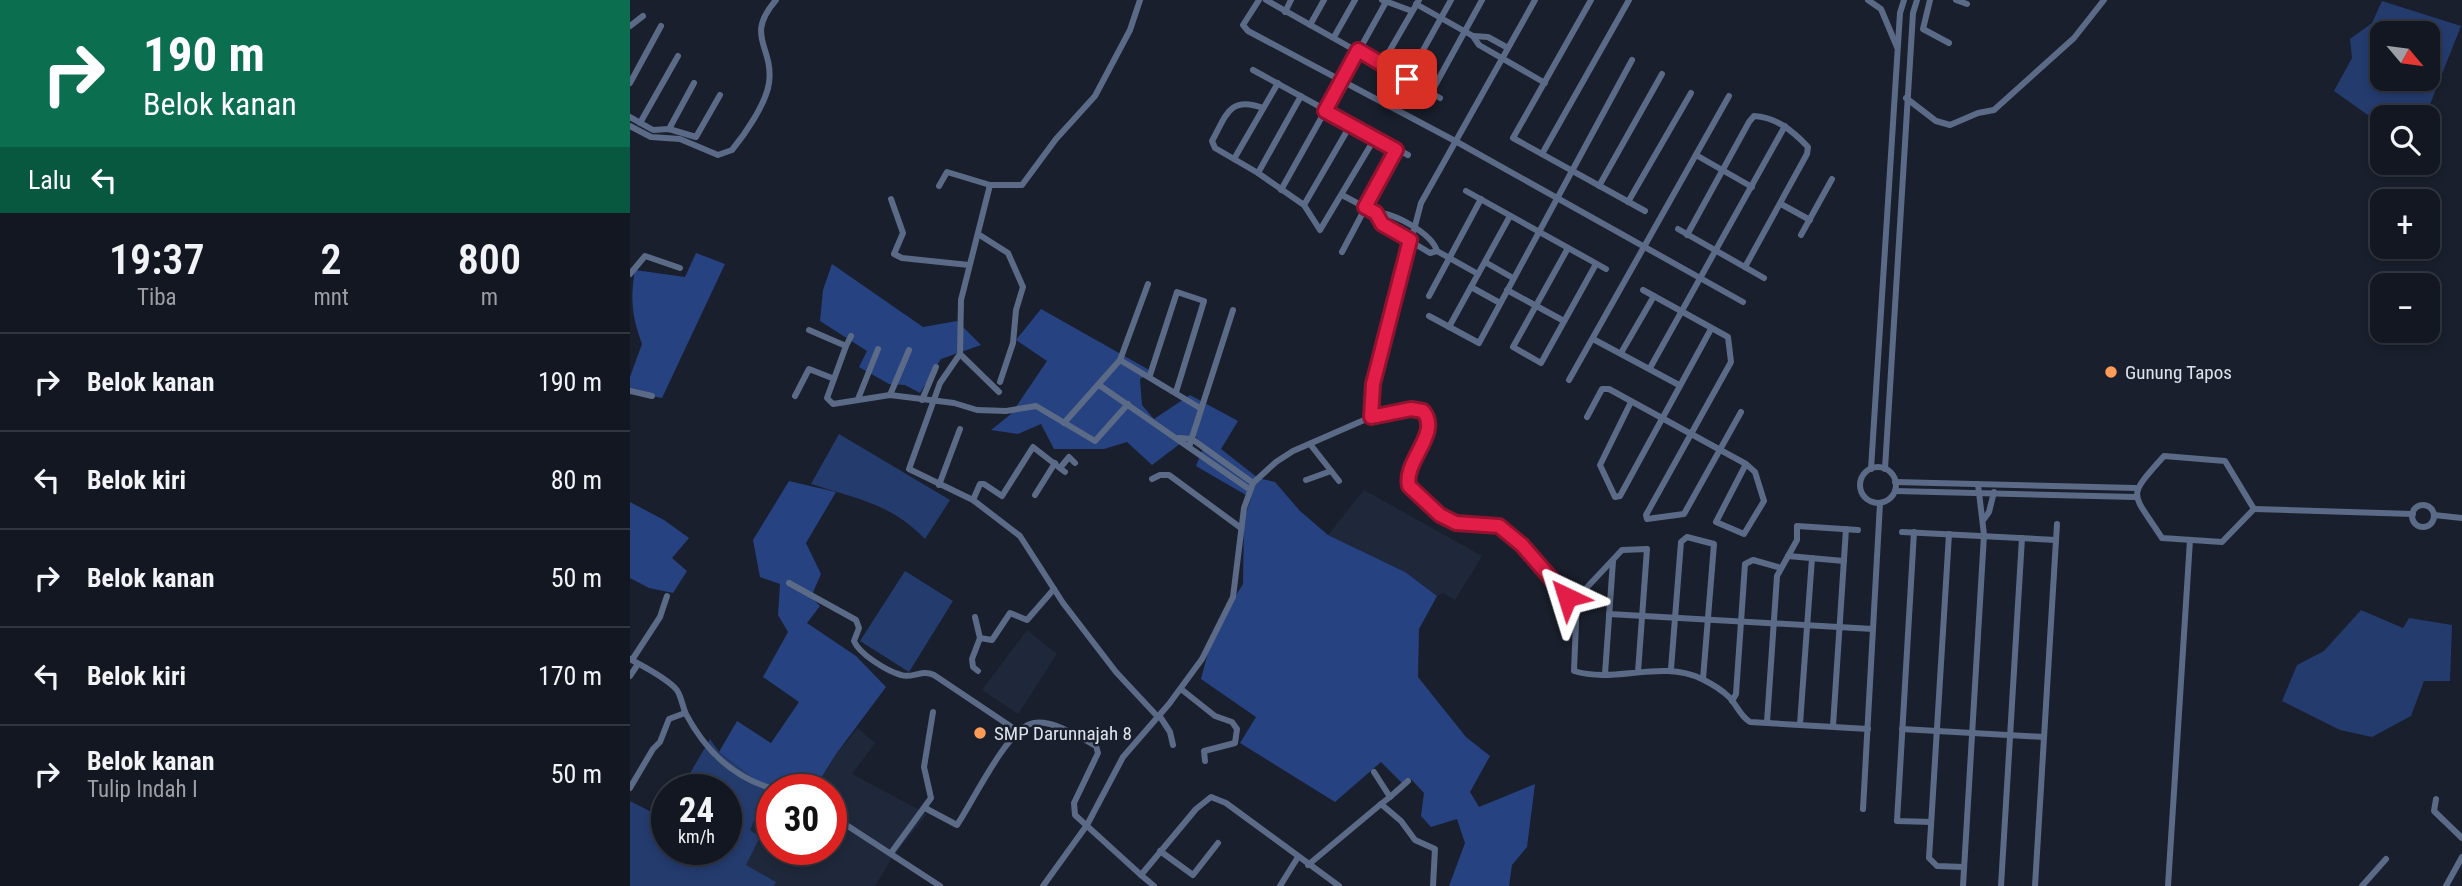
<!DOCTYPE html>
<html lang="id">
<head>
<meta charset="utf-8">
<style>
  body { margin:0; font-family:"Roboto Condensed",sans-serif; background:#20242e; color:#f1f3f6; height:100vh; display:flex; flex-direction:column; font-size:26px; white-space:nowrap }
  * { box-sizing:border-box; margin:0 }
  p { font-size:23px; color:#9d9fa5 }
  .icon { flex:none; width:38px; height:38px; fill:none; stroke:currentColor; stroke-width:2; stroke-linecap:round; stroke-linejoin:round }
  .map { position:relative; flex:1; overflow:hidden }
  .panel { display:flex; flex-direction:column; background:#131721; width:630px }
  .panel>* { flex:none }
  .hud { background:#0b6e4f; color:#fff; overflow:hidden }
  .needle { width:46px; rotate:119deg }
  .fabs { position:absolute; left:1740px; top:21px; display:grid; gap:14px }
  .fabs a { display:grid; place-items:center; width:70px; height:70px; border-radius:14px; background:#131721; box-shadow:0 4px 10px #0003,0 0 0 2px #32363f; font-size:35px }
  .speed { position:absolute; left:21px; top:774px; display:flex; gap:14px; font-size:35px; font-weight:700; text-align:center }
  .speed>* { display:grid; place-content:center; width:91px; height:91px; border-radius:50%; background:#131721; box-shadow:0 4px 10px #0003,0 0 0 2px #32363f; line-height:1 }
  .speed small { font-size:18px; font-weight:400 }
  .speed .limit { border:10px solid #d22; background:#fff; color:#111 }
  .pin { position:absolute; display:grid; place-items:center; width:60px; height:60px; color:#fff; margin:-30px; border-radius:14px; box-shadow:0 4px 10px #0006 }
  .me { position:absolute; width:77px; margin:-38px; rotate:319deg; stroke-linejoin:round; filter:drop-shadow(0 0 5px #0008) }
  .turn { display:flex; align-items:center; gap:24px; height:147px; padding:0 28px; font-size:32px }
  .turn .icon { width:91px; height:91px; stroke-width:2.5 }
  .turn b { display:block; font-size:49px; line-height:60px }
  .then { display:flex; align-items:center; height:66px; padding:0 28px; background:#0003; gap:14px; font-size:26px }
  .eta { display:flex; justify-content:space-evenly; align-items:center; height:119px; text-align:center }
  .eta b { font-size:42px; font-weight:600; line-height:49px }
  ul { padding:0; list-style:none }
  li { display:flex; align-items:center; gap:21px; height:98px; padding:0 28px; border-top:2px solid #32363f }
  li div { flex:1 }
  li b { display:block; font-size:26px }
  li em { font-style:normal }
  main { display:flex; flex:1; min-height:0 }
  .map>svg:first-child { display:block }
  .built { fill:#1f283a }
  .green { fill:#243b6e; fill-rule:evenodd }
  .forest { fill:#274281 }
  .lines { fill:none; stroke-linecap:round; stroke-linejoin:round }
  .minor { stroke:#5b6a87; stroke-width:6 }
  .route-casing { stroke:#92132f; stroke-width:18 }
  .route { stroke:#e11d48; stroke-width:12 }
  .poi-dot { fill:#fd9c57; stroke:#191f2c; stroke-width:2.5 }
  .labels { text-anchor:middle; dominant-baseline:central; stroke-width:5; stroke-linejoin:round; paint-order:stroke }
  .poi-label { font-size:19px; fill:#dee2eb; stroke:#191f2c; text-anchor:start }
</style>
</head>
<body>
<main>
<section class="panel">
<div class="hud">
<div class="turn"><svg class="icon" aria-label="right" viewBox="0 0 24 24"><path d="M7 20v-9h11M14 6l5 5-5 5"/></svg><div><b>190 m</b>Belok kanan</div></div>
<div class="then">Lalu<svg class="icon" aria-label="left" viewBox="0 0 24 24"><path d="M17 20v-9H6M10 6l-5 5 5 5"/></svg></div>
</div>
<div class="eta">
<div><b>19:37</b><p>Tiba</p></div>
<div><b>2</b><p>mnt</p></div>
<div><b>800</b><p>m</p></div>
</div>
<ul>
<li><svg class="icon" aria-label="right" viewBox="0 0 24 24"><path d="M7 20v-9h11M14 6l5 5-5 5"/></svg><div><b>Belok kanan</b></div><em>190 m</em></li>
<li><svg class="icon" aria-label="left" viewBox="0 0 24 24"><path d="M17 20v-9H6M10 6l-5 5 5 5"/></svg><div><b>Belok kiri</b></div><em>80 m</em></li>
<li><svg class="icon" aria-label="right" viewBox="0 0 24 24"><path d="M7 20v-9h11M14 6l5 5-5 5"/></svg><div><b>Belok kanan</b></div><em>50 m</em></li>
<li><svg class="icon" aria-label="left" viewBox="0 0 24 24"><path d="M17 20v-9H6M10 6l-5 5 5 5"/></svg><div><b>Belok kiri</b></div><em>170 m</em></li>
<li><svg class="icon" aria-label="right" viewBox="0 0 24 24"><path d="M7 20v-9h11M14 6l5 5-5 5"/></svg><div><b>Belok kanan</b><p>Tulip Indah I</p></div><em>50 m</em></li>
</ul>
</section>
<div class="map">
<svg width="1832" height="886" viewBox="0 0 1832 886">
  <rect width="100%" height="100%" fill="#191f2c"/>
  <g class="built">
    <path d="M 734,490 L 852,556 L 825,600 L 813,593 L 807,596 L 775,572 L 698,535 Z"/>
    <path d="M 397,630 L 427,654 L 388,714 L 352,690 Z"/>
    <path d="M 228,728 L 245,743 L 222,774 L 297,814 L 262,858 L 245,886 L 144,886 L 146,882 L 116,865 L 130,837 L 119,831 L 138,790 L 142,791 L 142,849 L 201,849 L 201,789 L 184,789 L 206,754 Z"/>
  </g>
  <g class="green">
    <path d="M 1752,1 L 1831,26 L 1797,112 L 1785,107 L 1775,117 L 1752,117 L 1752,125 L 1704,91 L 1722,58 L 1720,39 L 1742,23 ZM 1752,33 L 1797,33 L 1797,79 L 1752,79 Z"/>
    <path d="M 209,434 L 320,500 L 295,539 C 260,503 227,499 181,484 Z"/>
    <path d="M 275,571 L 323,601 L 279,672 L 230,641 Z"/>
    <path d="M 1731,610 L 1773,628 L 1779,618 L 1822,625 L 1820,681 L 1794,681 L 1781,716 L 1742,737 L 1710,730 L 1652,701 L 1667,665 L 1694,651 Z"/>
    <path d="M 80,739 L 89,752 L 138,790 L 120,830 L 130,837 L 116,865 L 146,882 L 144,886 L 0,886 L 0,801 L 37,820 L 37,849 L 96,849 L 96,789 L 69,789 L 71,784 L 59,775 Z"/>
  </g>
  <g class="forest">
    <path d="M 66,253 L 95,264 L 32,398 L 0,392 L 0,377 L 12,344 C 2,317 0,298 5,270 L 55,277 Z"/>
    <path d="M 202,264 L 293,327 L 327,321 L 351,345 L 311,359 L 290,393 L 275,385 L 259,384 L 229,367 L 237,351 L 190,321 L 193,290 Z"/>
    <path d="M 411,309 L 521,371 L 510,379 L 512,405 L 524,419 L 560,395 L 608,421 L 591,449 L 628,478 L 645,482 L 670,511 L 698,535 L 775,572 L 807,596 L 789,629 L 788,677 L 836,737 L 860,756 L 840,792 L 849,807 L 905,784 L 897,847 L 882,865 L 879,886 L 819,886 L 835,843 L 827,819 L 801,827 L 791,816 L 794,793 L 781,779 L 772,783 L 751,762 L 705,802 L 610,743 L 626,717 L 571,679 L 584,630 L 613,584 L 614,519 L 621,498 L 566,466 L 574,446 L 563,434 L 522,465 L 497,442 L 474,449 L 424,449 L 411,424 L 388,434 L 361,430 L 381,414 L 417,361 L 386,340 Z"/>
    <path d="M 159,481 L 206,492 L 176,543 L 191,574 L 181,597 L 190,606 L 177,623 L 226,656 L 256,687 L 206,754 L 184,789 L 138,790 L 89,752 L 107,721 L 141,743 L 169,702 L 133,677 L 158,632 L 148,615 L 150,584 L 130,577 L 123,540 Z"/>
    <path d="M 0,502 L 34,520 L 59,538 L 42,558 L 57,571 L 43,593 L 19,588 L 0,578 Z"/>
  </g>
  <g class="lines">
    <g class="minor">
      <path d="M 510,0 L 500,30 L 465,96 L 426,139 L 392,185 L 360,185 L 331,300 L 330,354 L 310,383 L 279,469 L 343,500 L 390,536 L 433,603 L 486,672 L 528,717"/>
      <path d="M 629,0 L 613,25 L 618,31 L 827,142 L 1113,302"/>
      <path d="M 636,0 L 810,98"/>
      <path d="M 752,0 L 782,11"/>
      <path d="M 961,0 L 883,138 L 1015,211"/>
      <path d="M 1238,0 L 1251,9 L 1267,47"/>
      <path d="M 1300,0 L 1293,29 L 1319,43"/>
      <path d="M 1326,0 L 1337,4"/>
      <path d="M 786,4 L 843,36 L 849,45 L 915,83"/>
      <path d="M 655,12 L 661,0"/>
      <path d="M 680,25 L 694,0"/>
      <path d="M 0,26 L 13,16"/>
      <path d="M 843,36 L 858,37 L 878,48"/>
      <path d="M 704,37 L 725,0"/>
      <path d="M 752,64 L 789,0"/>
      <path d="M 623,70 L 778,155"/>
      <path d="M 777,79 L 821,0"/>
      <path d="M 0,83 L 31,26"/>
      <path d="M 802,91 L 852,0"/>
      <path d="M 671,96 L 628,173 L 674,205"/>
      <path d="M 1276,98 L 1306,121 L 1320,125 L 1348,113 L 1364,110 L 1444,38 L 1474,0"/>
      <path d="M 0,117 L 23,130 L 39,129 L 66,137 L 90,95"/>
      <path d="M 10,123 L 48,56"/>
      <path d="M 721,124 L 674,205 L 690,230 L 745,138"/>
      <path d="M 0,126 L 21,137 L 50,139 L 88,155 L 102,150 C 115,134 136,104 139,83 C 144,46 114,37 146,0"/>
      <path d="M 39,129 L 64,83"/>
      <path d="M 912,154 L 999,0"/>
      <path d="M 1066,155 L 1122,187"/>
      <path d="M 604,159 L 648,83"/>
      <path d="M 628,173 L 585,148 L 582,141 C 596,116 599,95 633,108"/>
      <path d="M 309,186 L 317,172 L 360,185"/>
      <path d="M 969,186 L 1032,74"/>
      <path d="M 651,190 L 756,2"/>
      <path d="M 836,191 L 976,269"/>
      <path d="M 712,195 L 746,213 L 752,224 L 800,253 L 807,251 L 848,274"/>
      <path d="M 261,199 L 273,233 L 264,254 L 272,258 L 339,265"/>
      <path d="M 998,202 L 1061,93"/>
      <path d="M 1151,204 L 1180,220"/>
      <path d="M 746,213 C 764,212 802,234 807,251"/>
      <path d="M 1048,229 L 1134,278"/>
      <path d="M 348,234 L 378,253 L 393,287 L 386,310 L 383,343 L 370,382"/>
      <path d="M 1057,235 L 1119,122 L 1124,116 C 1146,117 1163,131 1178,147 L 1177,154 L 1115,267"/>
      <path d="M 1171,235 L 1202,179"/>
      <path d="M 938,248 L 883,347 L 911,363 L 966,264"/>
      <path d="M 712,252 L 766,150"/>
      <path d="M 855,262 L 883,278"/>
      <path d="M 0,274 L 15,256 L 50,268"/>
      <path d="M 518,284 L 490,360 L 570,408"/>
      <path d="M 841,287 L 870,303"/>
      <path d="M 877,290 L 934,321"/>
      <path d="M 1013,290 L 1098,337 L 1101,362 L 1016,515 L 1017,519 L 1054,514 L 1111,412"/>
      <path d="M 799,296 L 851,199"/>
      <path d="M 799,316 L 849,343 L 1002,60"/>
      <path d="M 819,327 L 880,216"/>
      <path d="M 179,330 L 216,346 L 221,336"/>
      <path d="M 963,339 L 1049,385"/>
      <path d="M 216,346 L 197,398 L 203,404 L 260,395 L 324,403 L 347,410 L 376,411 L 406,406 L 465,441 L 498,404"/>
      <path d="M 991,353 L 1024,296"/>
      <path d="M 330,354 L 369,392"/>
      <path d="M 1020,368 L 1155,126"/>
      <path d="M 520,375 L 547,292 L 574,301 L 546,392"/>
      <path d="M 939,380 L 1099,96"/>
      <path d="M 469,385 L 619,489"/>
      <path d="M 0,391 L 22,396"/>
      <path d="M 260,395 L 279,350"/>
      <path d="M 165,396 L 179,369 L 202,378"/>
      <path d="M 228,399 L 248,349"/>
      <path d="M 292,400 L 306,367"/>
      <path d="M 1001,402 L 970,465 L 985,497 L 990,496 L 1081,329"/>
      <path d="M 741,417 L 781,409 L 793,411 C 812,433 773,461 779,487 C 795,502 817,528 842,527 C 852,526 860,520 869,525 C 896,541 917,574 937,597"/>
      <path d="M 957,417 L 972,389 L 979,389 L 1116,464 L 1125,472 L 1134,501 L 1114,534 L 1086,522 L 1116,464"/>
      <path d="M 434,423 L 490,360"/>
      <path d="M 549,438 L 562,439 L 623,483"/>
      <path d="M 680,444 L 709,481"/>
      <path d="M 559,447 L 603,310"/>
      <path d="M 1534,456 L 1595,461 L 1624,509 L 1592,542 L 1532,538 C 1501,490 1496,499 1534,456 Z"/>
      <circle cx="1248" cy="485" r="18"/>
      <path d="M 430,468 L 439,457 L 445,463"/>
      <path d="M 1241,469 L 1270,13 L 1274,0"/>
      <path d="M 1255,469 L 1283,13 L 1287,0"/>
      <path d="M 522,479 L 530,475 L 539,475 L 611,528"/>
      <path d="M 676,480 L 701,471"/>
      <path d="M 1265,482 L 1506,488"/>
      <path d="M 309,485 L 330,429"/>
      <path d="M 1265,491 L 1505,497"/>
      <path d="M 405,495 L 425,463"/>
      <path d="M 343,500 L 350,484 L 354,484 L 372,496 L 403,447 L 435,472"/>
      <circle cx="1793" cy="516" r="11"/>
      <path d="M 1624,509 L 1783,514"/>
      <path d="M 1804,515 L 1832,518"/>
      <path d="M 1354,519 L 1359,512 L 1364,492"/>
      <path d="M 1272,532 L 1426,540"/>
      <path d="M 1284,532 L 1267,821 L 1301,822"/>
      <path d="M 1319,534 L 1299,858 L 1307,866 L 1334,867"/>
      <path d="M 1158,556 L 1214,561"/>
      <path d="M 159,583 L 226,620 L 229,628 L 224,641 C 229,654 257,671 271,675 C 282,679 291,669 304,675 L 389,732"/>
      <path d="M 979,614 L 1243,629"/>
      <path d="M 345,617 L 350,638 L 362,640 L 380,613 L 397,620 L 424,589"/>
      <path d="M 0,659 C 14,667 35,677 46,689 C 51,694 52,706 56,714 C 75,750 104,778 144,789"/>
      <path d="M 2,660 L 30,617 L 37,596"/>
      <path d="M 1041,669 L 1051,542 L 1057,537 L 1084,544 L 1073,679"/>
      <path d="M 348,671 L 343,667 L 342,659 L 350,638"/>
      <path d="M 1008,672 L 1017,549 L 992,550 L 947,598 L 944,671 C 985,684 1031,659 1072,679 C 1080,683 1092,690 1099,697 C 1107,705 1110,716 1120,722 L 1238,729"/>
      <path d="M 975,674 L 983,561"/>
      <path d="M 0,676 L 8,664"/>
      <path d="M 551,689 L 585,716 L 602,722 L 607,729 L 605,743 L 574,751 L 575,761"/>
      <path d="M 1102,701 L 1106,694 L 1115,564 L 1123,560 L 1151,568"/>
      <path d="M 529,715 L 540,732 L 543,745"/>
      <path d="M 1137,722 L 1147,576 L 1167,540 L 1167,526 L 1228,530"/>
      <path d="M 1170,724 L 1182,558"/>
      <path d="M 1203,726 L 1216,529"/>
      <path d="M 1272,729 L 1414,737"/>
      <path d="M 744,772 L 760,797 L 751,804"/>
      <path d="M 0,788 L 23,749 L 30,742 L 39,719 L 55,713"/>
      <path d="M 760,797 L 778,781"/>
      <path d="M 1806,799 L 1804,811 L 1832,838"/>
      <path d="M 295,808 L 327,825 C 342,803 376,732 400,724 C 419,717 450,737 466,746 L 468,753 L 444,803 L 445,815 L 511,875 L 566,809 L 581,797 L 596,803 L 709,886"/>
      <path d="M 1233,809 L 1250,503"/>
      <path d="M 201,815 L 310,886"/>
      <path d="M 530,851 L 563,875 L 588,843"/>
      <path d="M 261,853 L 301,798 L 294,767 L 303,712"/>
      <path d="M 678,865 L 751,804 L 771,821 L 785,840 L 805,849 L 803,886"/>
      <path d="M 511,875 L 524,886"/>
      <path d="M 413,886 L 457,825 L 493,757 L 539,704 L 572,659 L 603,597 L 614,508 L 623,483 L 646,462 L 663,451 L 741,417 L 743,385 L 791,203 L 905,0"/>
      <path d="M 650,886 L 668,857"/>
      <path d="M 1333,886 L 1354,535 L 1348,484"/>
      <path d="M 1371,886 L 1392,538"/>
      <path d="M 1405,886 L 1427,524"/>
      <path d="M 1538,886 L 1560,540"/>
      <path d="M 1732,886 L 1756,859"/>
      <path d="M 1816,886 L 1832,857"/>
    </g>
  </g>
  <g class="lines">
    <g class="route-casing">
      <path id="route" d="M 777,79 L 728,50 L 695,111 L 766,150 L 735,207 L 746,213 L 752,224 L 780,240 L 743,384 L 741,417 L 781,409 L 793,411 C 812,433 773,461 779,486 L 810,515 L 826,523 L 869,526 L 892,545 L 937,597"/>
    </g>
    <use href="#route" class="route"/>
  </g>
  <g class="poi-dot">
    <circle cx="1481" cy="372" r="7"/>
    <circle cx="350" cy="733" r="7"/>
  </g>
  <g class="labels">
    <g class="poi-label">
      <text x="1495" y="372">Gunung Tapos</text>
      <text x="364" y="733">SMP Darunnajah 8</text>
    </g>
  </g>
</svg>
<div class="fabs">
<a><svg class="needle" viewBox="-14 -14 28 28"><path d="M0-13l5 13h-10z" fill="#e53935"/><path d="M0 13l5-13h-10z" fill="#9d9fa5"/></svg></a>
<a><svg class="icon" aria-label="search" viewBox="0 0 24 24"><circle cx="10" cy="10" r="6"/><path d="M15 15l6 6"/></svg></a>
<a>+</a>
<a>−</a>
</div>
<div class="speed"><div>24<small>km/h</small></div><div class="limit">30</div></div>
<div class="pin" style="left:777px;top:79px;background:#d93025"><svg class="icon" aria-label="arrive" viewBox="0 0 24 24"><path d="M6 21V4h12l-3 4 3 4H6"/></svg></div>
<svg class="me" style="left:937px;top:597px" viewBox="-20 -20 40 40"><path d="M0-17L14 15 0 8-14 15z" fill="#e11d48" stroke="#fff" stroke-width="4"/></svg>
</div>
</main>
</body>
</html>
